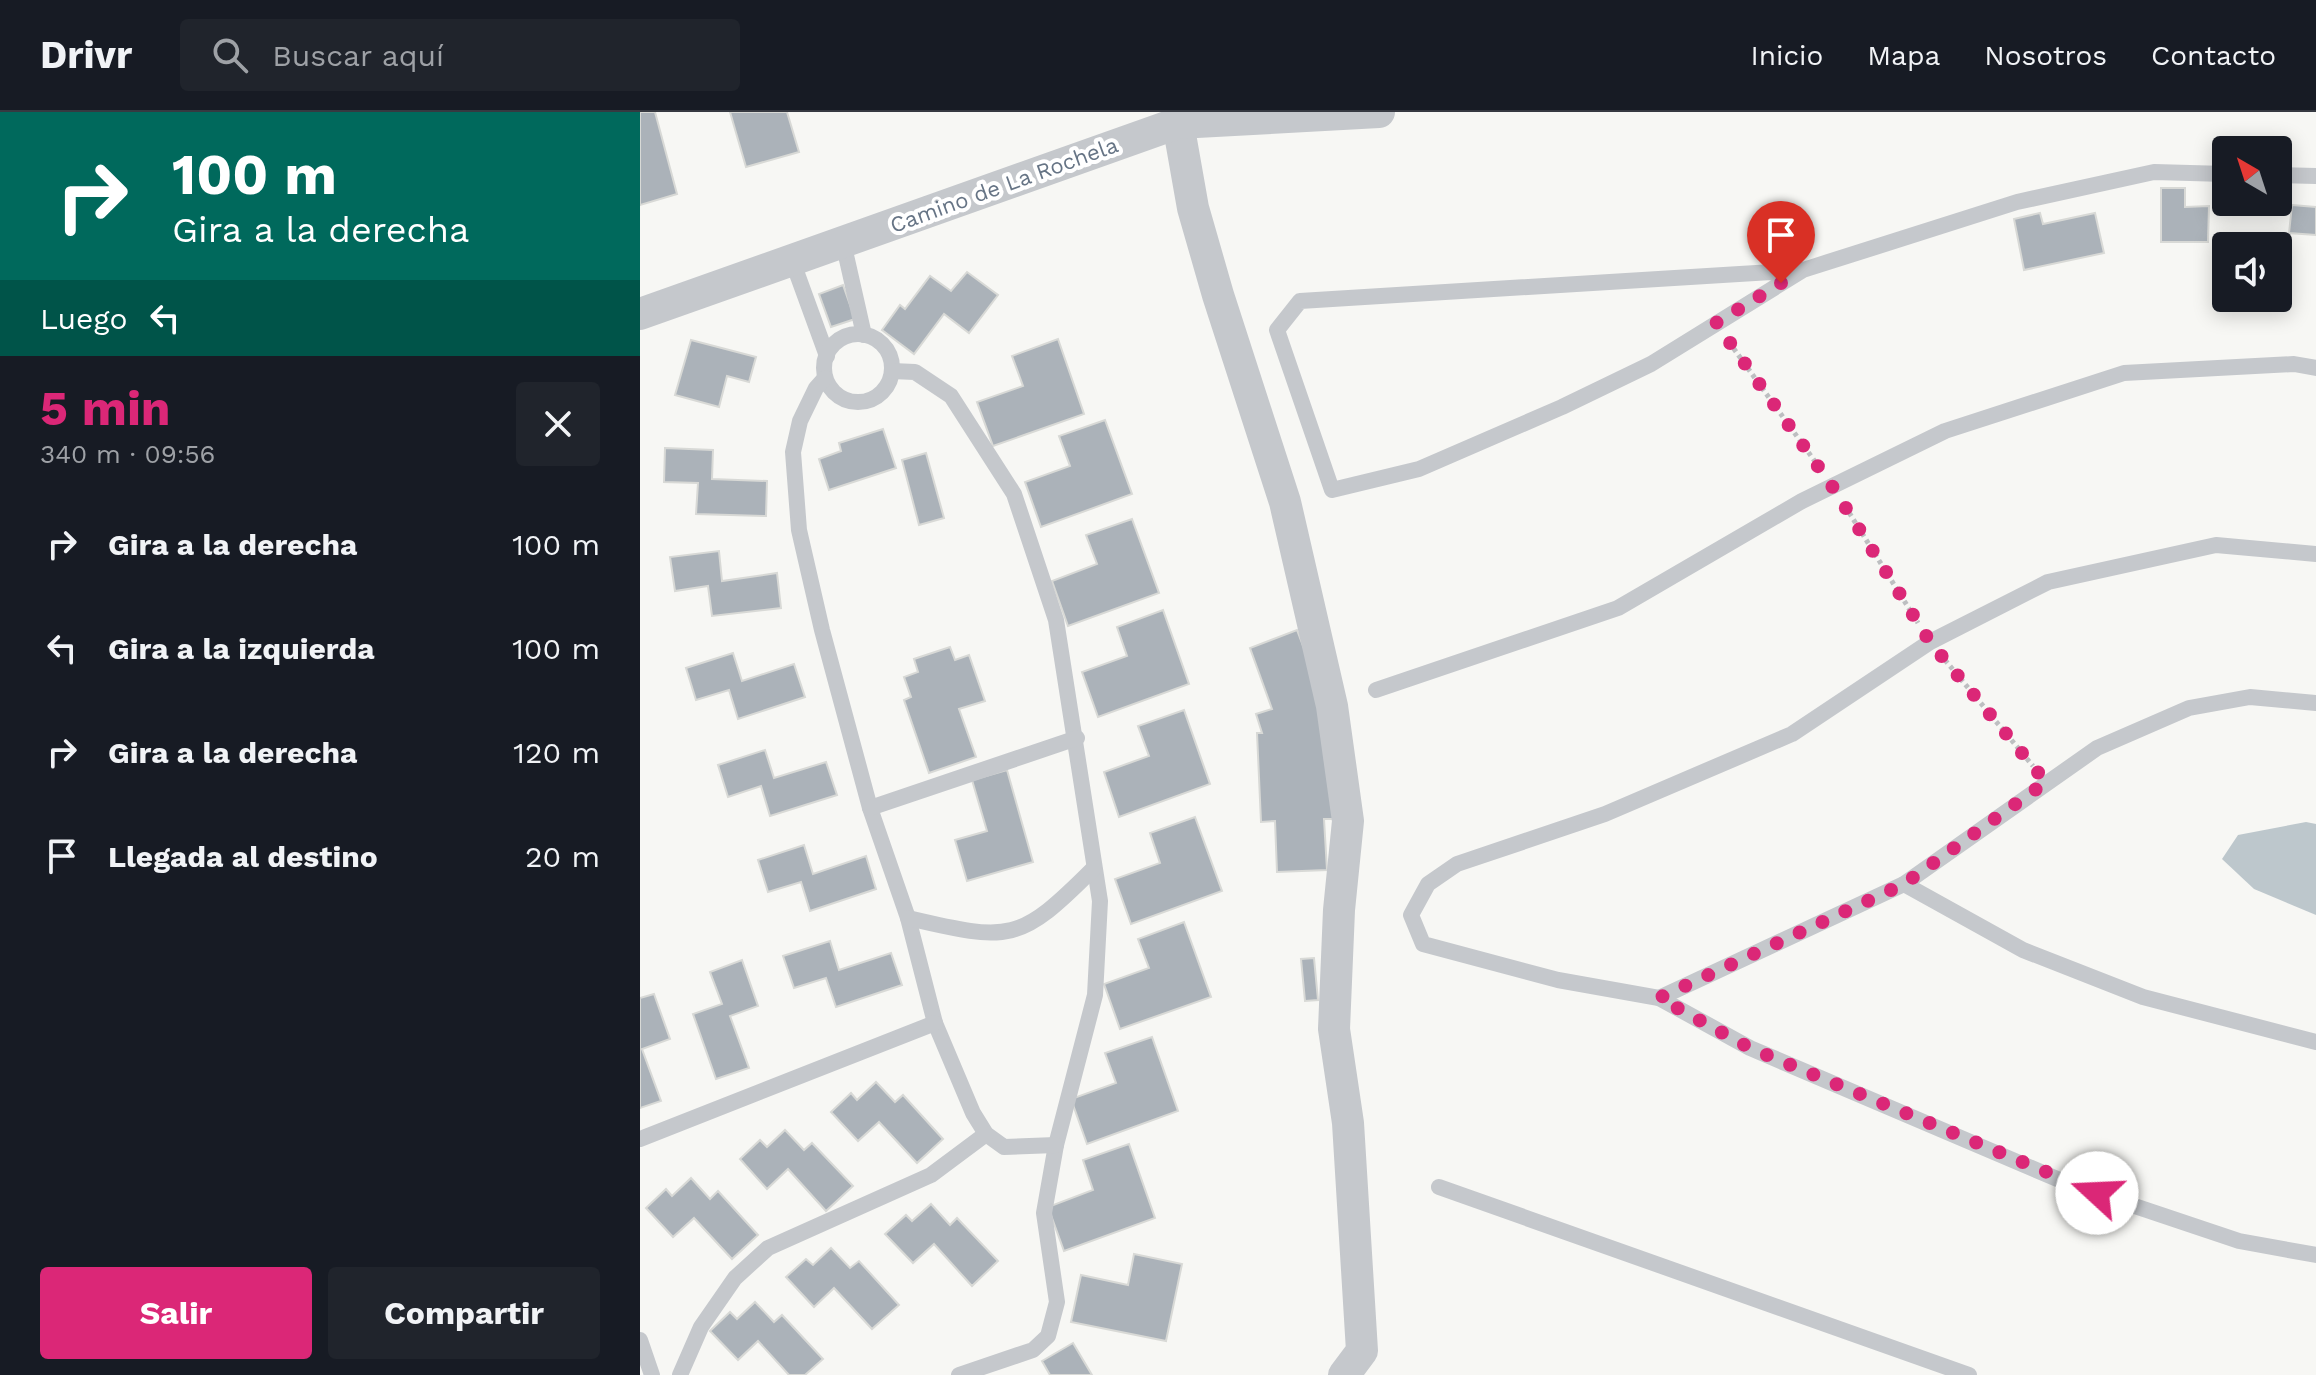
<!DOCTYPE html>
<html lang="es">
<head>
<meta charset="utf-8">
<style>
  body { margin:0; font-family:"Work Sans",sans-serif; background:#20242c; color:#f1f3f6; height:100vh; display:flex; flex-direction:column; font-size:30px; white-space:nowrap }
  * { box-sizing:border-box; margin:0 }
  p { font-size:26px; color:#9ea1a6 }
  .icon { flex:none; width:44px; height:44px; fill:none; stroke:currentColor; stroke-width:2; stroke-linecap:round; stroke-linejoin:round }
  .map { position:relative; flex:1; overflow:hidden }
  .side { display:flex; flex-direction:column; background:#171b24; width:640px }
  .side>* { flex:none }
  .hud { background:#00695c; color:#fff; overflow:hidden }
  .needle { width:52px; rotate:321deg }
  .fabs { position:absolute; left:1572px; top:24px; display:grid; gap:16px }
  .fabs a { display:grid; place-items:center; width:80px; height:80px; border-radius:8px; background:#171b24; box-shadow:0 4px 20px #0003; font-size:40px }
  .pin { position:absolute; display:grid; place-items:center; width:68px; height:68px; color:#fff; margin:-82px -34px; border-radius:50% 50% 50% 0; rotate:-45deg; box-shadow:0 0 8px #0007 }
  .pin .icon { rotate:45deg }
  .me { position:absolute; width:88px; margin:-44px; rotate:290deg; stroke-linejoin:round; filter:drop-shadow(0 0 6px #0008) }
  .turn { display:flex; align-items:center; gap:28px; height:168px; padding:0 40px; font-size:36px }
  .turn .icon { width:104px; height:104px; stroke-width:2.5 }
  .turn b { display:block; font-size:56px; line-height:68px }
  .then { display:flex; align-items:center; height:76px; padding:0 40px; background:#0003; gap:16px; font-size:30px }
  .round { display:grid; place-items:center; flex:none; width:84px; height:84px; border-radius:8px; background:#20242c }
  .headline { display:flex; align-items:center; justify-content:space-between; height:136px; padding:0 40px }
  h1 { font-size:48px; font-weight:700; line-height:60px; color:#db2777 }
  .action { display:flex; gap:16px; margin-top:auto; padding:16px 40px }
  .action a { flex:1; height:92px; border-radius:8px; background:#db2777; color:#fff; font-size:32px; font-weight:700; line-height:92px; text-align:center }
  .action a+a { background:#20242c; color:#f1f3f6 }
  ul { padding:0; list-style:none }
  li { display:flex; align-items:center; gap:24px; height:104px; padding:0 40px }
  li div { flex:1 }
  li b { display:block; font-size:30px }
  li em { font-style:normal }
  header { display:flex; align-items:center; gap:48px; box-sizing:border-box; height:112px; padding:0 40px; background:#171b24; border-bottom:2px solid #363941 }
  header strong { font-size:38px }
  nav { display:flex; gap:44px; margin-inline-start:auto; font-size:28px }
  .search { width:560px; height:72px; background:#20242c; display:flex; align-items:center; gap:20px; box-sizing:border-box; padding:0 28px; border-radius:8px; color:#9ea1a6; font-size:30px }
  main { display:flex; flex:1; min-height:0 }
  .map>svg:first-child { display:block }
  .water { fill:#bdc7cc }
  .building { fill:#abb2b9; stroke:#d8d9d6; stroke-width:2 }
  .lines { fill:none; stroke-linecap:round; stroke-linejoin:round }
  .path { stroke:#bdbfc1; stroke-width:5; stroke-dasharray:4 4; stroke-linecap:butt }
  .lane { stroke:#c5c8cc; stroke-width:16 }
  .street { stroke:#c5c8cc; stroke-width:32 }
  .route { stroke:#db2777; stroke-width:14; stroke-dasharray:0 25.2 }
  .labels { text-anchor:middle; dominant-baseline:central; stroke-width:8; stroke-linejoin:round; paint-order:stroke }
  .street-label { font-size:22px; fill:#667485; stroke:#fff }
</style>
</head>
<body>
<header>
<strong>Drivr</strong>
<div class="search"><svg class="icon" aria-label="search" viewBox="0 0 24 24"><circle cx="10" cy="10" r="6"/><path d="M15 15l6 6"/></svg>Buscar aquí</div>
<nav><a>Inicio</a><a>Mapa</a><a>Nosotros</a><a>Contacto</a></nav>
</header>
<main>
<section class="side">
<div class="hud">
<div class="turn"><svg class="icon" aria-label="right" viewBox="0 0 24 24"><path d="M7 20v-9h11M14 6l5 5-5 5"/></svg><div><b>100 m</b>Gira a la derecha</div></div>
<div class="then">Luego<svg class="icon" aria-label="left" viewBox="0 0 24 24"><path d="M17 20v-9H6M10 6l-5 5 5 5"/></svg></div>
</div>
<div class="headline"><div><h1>5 min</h1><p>340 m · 09:56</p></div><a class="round"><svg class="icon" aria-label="close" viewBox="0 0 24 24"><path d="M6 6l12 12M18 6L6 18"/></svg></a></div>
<ul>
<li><svg class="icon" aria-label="right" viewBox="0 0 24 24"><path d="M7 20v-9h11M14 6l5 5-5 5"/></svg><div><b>Gira a la derecha</b></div><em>100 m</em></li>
<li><svg class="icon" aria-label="left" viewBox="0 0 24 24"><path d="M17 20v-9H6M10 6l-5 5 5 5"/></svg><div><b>Gira a la izquierda</b></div><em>100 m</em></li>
<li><svg class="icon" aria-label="right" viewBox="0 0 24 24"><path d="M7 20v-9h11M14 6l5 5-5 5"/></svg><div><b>Gira a la derecha</b></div><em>120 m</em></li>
<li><svg class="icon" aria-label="arrive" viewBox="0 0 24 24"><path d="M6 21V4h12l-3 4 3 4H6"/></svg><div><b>Llegada al destino</b></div><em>20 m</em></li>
</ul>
<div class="action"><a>Salir</a><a>Compartir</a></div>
</section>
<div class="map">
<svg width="1676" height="1263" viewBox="0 0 1676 1263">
  <rect width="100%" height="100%" fill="#f7f7f4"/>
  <path class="water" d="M 1666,710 L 1676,712 L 1676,803 L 1614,777 L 1582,747 L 1598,723 Z"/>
  <g class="building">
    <path d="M 0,0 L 15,0 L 37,82 L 0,93 Z"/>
    <path d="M 90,0 L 147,0 L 159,40 L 106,55 Z"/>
    <path d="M 1521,76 L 1545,76 L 1545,95 L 1569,94 L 1568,130 L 1521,130 Z"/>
    <path d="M 1652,93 L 1676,95 L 1676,123 L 1649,121 Z"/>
    <path d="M 1400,101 L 1403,112 L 1455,101 L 1464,141 L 1384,158 L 1374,107 Z"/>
    <path d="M 327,160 L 358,183 L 329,221 L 304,202 L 274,242 L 242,218 L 260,193 L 265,197 L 290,164 L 311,179 Z"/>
    <path d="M 203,173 L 215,207 L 191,215 L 179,182 Z"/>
    <path d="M 418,227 L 444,302 L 353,334 L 337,290 L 383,274 L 372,244 Z"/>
    <path d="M 51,228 L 116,245 L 109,270 L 87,264 L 79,295 L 35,283 Z"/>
    <path d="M 465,308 L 492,382 L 401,415 L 385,370 L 430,354 L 419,324 Z"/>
    <path d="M 243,317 L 256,356 L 189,378 L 179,347 L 201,339 L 199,331 Z"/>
    <path d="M 25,336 L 73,338 L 72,367 L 127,369 L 126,404 L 56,402 L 58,371 L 24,370 Z"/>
    <path d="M 286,341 L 304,406 L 279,413 L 262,348 Z"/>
    <path d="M 492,407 L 519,481 L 428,514 L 412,469 L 457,452 L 446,423 Z"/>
    <path d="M 79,439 L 82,469 L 137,461 L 141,496 L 72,504 L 68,474 L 35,479 L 30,445 Z"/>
    <path d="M 523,498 L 549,572 L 458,605 L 442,560 L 487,544 L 477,515 Z"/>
    <path d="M 657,518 L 688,600 L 695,707 L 684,707 L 687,758 L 637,760 L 635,709 L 621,710 L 617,621 L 622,621 L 616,602 L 632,597 L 610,536 Z"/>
    <path d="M 310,535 L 315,548 L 329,543 L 345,589 L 319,597 L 336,645 L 289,661 L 264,588 L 271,585 L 264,565 L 278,560 L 274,547 Z"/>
    <path d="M 93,541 L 102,569 L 154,552 L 165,585 L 98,607 L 89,578 L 56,588 L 46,556 Z"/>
    <path d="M 544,598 L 570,672 L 479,705 L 464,660 L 509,644 L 498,614 Z"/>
    <path d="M 125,638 L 134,666 L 186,650 L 197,683 L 130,704 L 121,674 L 88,685 L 78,653 Z"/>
    <path d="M 367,658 L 393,750 L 327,769 L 315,728 L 347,719 L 332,668 Z"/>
    <path d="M 555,705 L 582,779 L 491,812 L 475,767 L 520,751 L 510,721 Z"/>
    <path d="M 164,733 L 173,762 L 226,744 L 236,777 L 170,799 L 161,770 L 128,780 L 118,748 Z"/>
    <path d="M 544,810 L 571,885 L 480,917 L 464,872 L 509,856 L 498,827 Z"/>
    <path d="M 190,829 L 199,858 L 251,841 L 262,873 L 196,895 L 186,866 L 154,876 L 143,844 Z"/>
    <path d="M 674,846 L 678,888 L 665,889 L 661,847 Z"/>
    <path d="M 102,848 L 118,894 L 90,904 L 109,956 L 76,967 L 53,902 L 82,892 L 70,860 Z"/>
    <path d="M 14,882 L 30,927 L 2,937 L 21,989 L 0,996 L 0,886 Z"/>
    <path d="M 512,925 L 538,999 L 447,1032 L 431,987 L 476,971 L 465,941 Z"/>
    <path d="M 236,970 L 255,990 L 263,983 L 303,1027 L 277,1051 L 239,1010 L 218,1029 L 191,1000 L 211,981 L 217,988 Z"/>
    <path d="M 145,1018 L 164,1038 L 172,1031 L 213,1074 L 186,1099 L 148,1057 L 127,1077 L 100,1047 L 120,1028 L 127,1035 Z"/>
    <path d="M 489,1032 L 515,1106 L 424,1139 L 408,1095 L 453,1078 L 443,1048 Z"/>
    <path d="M 51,1066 L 70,1087 L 78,1079 L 118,1123 L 92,1147 L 54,1106 L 33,1125 L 6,1096 L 26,1077 L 32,1084 Z"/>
    <path d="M 291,1092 L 310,1113 L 317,1106 L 358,1149 L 332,1174 L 294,1132 L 273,1151 L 245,1122 L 266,1103 L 272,1109 Z"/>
    <path d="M 191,1136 L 210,1156 L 219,1149 L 259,1193 L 232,1217 L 194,1176 L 174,1195 L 146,1165 L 166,1147 L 173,1153 Z"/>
    <path d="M 494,1142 L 542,1152 L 526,1229 L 431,1210 L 441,1163 L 488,1173 Z"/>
    <path d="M 115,1190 L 134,1210 L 142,1203 L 183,1247 L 165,1263 L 149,1263 L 118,1229 L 98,1248 L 70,1219 L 90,1200 L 97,1207 Z"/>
    <path d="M 433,1231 L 452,1263 L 410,1263 L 402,1249 Z"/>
  </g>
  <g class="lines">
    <g class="path">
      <path d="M 1089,230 L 1179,355"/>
      <path d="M 1205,394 L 1278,511"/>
      <path d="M 1305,548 L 1393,654"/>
    </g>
    <g class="lane">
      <path d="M 1638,63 L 1676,64"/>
      <path d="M 203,130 L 224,223"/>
      <path d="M 152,148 L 187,244"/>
      <path d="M 1163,158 L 1011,252 L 922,295 L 779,357 L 692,378 L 637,218 L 660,189 L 1163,158 L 1377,90 L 1514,60 L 1586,62"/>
      <circle cx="218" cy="256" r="34"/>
      <path d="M 252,259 L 275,260 L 311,284 L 374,382 L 416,508 L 460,789 L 455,883 L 416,1033 L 404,1101 L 417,1190 L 408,1224 L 393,1238 L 319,1263"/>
      <path d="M 185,266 L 176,276 L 160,309 L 153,340 L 159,418 L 182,518 L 230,696 L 268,806 L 295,911 L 333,1001 L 346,1022 L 364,1035 L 416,1033"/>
      <path d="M 1676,442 L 1576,433 L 1408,470 L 1290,530 L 1152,622 L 965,702 L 817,752 L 788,772 L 771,803 L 783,832 L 918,868 L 1019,886 L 1110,936 L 1429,1072 L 1599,1129 L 1676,1143"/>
      <path d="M 736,578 L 978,496 L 1162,389 L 1305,319 L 1484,261 L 1654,252 L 1676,256"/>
      <path d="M 230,696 L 437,626"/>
      <path d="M 1264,772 L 1383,838 L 1503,885 L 1676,930"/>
      <path d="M 268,806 C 371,830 379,831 454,756"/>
      <path d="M 1019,886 L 1264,772 L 1457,636 L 1549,596 L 1610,585 L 1676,591"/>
      <path d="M 0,1027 L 295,911"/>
      <path d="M 799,1075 L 1329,1263"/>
      <path d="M 0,1228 L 12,1263"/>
      <path d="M 40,1263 L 61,1215 L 95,1166 L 128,1136 L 291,1063 L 346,1022"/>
    </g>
    <g class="street">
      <path d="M 538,11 L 553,96 L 578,183 L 645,390 L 692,594 L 708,709 L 699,798 L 694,917 L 708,1011 L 722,1239 L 704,1263"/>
      <path d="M 0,202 L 538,11 L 739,0"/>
    </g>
  </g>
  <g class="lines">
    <path class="route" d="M 1141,171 L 1076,211 L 1192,374 L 1290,530 L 1406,670 L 1264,772 L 1019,886 L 1110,936 L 1457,1081"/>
  </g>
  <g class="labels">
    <g class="street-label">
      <text transform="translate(364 73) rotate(-20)">Camino de La Rochela</text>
    </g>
  </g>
</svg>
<div class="fabs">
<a><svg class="needle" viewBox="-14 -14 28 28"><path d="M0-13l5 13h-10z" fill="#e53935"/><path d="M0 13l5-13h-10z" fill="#9ea1a6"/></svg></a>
<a><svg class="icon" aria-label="sound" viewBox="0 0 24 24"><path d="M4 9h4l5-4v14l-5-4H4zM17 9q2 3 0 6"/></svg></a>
</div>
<div class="pin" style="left:1141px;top:171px;background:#d93025"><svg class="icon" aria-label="arrive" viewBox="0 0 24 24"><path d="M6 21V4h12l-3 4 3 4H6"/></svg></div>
<svg class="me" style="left:1457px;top:1081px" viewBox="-20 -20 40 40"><circle r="19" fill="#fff"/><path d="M0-13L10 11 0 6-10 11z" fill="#db2777"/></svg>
</div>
</main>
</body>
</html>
